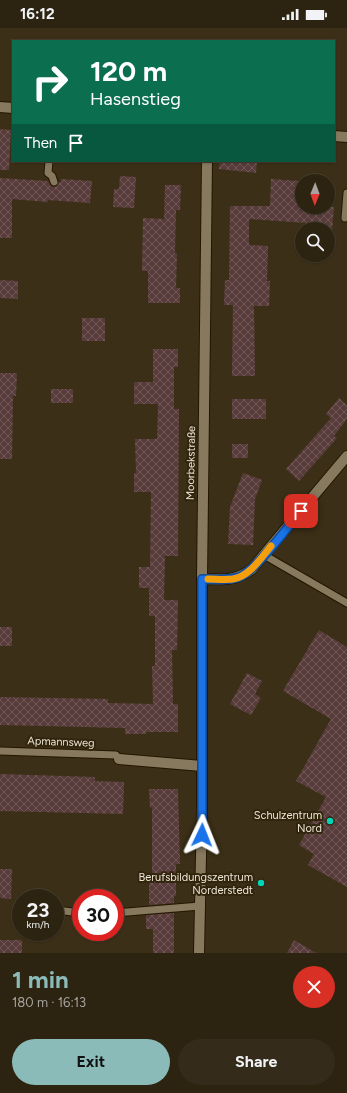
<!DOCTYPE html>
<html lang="en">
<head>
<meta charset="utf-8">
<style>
  body { margin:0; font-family:Figtree,sans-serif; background:#352b1a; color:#f1f3f6; height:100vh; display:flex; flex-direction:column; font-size:15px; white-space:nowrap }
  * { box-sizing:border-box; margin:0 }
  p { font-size:13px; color:#a7a49f }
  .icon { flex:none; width:22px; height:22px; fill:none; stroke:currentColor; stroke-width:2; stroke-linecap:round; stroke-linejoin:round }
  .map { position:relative; height:925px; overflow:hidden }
  .side { display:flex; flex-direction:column; background:#2d2311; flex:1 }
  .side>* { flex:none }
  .top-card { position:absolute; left:12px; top:12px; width:323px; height:122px; border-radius:0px; box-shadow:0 1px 3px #0004,0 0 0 1px #484031; background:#0b6e4f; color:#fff; overflow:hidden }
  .needle { width:26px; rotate:181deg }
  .controls { position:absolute; left:295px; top:146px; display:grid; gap:8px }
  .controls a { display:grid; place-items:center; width:40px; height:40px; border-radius:50%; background:#2d2311; box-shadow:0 1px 3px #0004,0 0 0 1px #484031; font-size:20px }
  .speed { position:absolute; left:12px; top:861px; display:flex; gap:8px; font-size:20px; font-weight:700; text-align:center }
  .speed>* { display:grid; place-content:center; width:52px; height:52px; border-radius:50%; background:#2d2311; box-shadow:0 1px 3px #0004,0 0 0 1px #484031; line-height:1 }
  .speed small { font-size:10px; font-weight:400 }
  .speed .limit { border:6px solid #d22; background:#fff; color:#111 }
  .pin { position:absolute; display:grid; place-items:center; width:34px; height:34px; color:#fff; margin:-17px; border-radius:8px; box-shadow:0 2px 6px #0006 }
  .me { position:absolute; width:44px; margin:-22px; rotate:2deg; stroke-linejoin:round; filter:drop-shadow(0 0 3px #0008) }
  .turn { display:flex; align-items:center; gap:14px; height:84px; padding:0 12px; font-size:18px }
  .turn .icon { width:52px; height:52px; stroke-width:2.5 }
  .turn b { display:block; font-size:28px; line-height:34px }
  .then { display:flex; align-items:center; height:38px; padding:0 12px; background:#0003; gap:8px; font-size:15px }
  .round { display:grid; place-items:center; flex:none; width:42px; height:42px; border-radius:21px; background:#352b1a }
  .summary { display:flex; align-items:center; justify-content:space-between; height:68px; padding:0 12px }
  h1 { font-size:24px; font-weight:700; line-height:30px; color:#8bbbb9 }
  .primary-button { display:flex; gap:8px; margin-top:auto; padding:8px 12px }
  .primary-button a { flex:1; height:46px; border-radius:24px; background:#8bbbb9; color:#111; font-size:16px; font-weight:700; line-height:46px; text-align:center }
  .primary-button a+a { background:#352b1a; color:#f1f3f6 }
  .status { display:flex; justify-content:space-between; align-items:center; height:28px; padding:0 20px; background:#2d2311; direction:ltr }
  .status svg { height:11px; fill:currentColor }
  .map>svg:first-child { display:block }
  .building { fill:url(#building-cross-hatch) }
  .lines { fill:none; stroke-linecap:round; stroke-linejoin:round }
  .service-casing { stroke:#231701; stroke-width:9 }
  .minor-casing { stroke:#231701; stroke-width:12 }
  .tertiary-casing { stroke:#231701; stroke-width:12 }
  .service { stroke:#87795e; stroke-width:7 }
  .minor { stroke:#87795e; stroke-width:10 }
  .tertiary { stroke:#87795e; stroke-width:10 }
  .route-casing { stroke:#114b97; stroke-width:10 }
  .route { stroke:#1a73e8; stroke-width:7 }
  .slow { stroke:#f59e0b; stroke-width:7 }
  .poi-dot { fill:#01d5b7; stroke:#32250d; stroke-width:1.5 }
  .labels { text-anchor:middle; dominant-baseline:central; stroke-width:4; stroke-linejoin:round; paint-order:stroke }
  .street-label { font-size:11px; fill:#ece4d5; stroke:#32250d }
  .poi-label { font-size:11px; fill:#ece4d5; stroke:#32250d; text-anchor:end }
</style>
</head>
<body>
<div class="status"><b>16:12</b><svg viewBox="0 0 49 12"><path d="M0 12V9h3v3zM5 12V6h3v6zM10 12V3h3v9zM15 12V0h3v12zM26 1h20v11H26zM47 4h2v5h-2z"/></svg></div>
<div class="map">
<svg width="347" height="925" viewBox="0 0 347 925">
  <defs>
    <pattern id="building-cross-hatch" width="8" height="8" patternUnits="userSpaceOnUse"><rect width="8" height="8" fill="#583c3b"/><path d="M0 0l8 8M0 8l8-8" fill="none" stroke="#705856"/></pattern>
  </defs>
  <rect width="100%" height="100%" fill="#3c2f17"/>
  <g class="building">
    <path d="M 0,101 L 11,102 L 9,142 L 0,142 Z"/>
    <path d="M 220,133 L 257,133 L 256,145 L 219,141 Z"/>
    <path d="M 120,148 L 136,149 L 134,180 L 113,179 L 114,161 L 119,161 Z"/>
    <path d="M 0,150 L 48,153 L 50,157 L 53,159 L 57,158 L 59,154 L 61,154 L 61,151 L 92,153 L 90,175 L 48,172 L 48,174 L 12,171 L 12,210 L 0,210 Z"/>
    <path d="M 271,151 L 299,153 L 298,179 L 334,179 L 332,202 L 305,200 L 306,195 L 249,191 L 249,217 L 268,218 L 267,253 L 270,253 L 269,278 L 254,278 L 255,348 L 232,348 L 233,277 L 224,277 L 225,252 L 229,252 L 230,178 L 270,178 Z"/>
    <path d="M 165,157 L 181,157 L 180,182 L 176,182 L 175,225 L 177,225 L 176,260 L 180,260 L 180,275 L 148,275 L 148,243 L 142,243 L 143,190 L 164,191 Z"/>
    <path d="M 0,252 L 18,253 L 18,271 L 0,270 Z"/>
    <rect x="82" y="290" width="23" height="23"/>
    <path d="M 153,321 L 178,321 L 178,339 L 174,339 L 174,381 L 179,381 L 178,528 L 165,528 L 164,572 L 178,572 L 177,622 L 172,622 L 173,676 L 178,676 L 178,704 L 146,704 L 146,706 L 125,706 L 125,700 L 0,697 L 0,669 L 108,671 L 108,675 L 153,676 L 152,638 L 155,638 L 155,588 L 149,588 L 149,560 L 139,560 L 139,539 L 150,539 L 151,464 L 134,464 L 134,445 L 136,445 L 135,411 L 157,411 L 158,376 L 134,376 L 134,354 L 153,354 Z"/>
    <path d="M 0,345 L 17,345 L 16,368 L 13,368 L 12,431 L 0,431 Z"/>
    <rect x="51" y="361" width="22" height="14"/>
    <path d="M 339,370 L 347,377 L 347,391 L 334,408 L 337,410 L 299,453 L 286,441 L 331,390 L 326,386 Z"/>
    <rect x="232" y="371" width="34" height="20"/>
    <rect x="232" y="416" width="16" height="14"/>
    <path d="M 243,445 L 262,452 L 255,471 L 253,517 L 228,516 L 230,479 Z"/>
    <rect x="0" y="599" width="12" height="19"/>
    <path d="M 319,602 L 347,619 L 347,859 L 308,837 L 314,826 L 299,817 L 326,769 L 296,753 L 331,691 L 283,663 Z"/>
    <path d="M 247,645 L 262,653 L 255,666 L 261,670 L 251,687 L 230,676 Z"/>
    <path d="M 0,746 L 95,749 L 95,753 L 124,754 L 123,786 L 0,783 Z"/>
    <path d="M 149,761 L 178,761 L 180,836 L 176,836 L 176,868 L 174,868 L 174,875 L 149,877 L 149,849 L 152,849 L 152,779 L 150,780 Z"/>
    <path d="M 0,841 L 12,841 L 11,871 L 0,870 Z"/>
    <path d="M 174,885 L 174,925 L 153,925 L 153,901 L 146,901 L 146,887 Z"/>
    <rect x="0" y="912" width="22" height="13"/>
    <path d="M 294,912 L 316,925 L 287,925 Z"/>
  </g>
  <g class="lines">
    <g class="service-casing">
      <g id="service">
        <path d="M 49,133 L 48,145 L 52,148 L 54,154"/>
        <path d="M 345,190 L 347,165"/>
        <path d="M 264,527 L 347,575"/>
        <path d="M 0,723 L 116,727 L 119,731"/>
        <path d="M 56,882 L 81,885"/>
        <path d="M 115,885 L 200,878"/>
      </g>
    </g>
    <g class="minor-casing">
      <g id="minor">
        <path d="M 202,551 C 221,551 235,554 252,541 L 347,428"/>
        <path d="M 119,731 L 202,738"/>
        <path d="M 199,925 L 202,779 L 202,551 L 207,133"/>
      </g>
    </g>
    <g class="tertiary-casing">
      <g id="tertiary">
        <path d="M 0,79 L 13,80"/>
        <path d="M 334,108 L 347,109"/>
      </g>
    </g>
    <use href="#service" class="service"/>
    <use href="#minor" class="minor"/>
    <use href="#tertiary" class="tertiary"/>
  </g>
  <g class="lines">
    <g class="route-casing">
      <path id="route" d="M 202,807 L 202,551 C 214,551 228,553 239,549 C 256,543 288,498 301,483"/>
    </g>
    <use href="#route" class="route"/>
    <path class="slow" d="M 208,551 C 216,551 225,552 233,551 C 250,548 261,530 271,518"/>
  </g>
  <g class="poi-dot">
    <circle cx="330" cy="793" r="4"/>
    <circle cx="261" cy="855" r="4"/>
  </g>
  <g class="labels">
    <g class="street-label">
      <text transform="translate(191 435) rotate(-89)">Moorbekstraße</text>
      <text transform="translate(61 714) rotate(2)">Apmannsweg</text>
    </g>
    <g class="poi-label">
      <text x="322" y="787">Schulzentrum<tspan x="322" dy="13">Nord</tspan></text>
      <text x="253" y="849">Berufsbildungszentrum<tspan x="253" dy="13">Norderstedt</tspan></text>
    </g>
  </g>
</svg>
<div class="controls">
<a><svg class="needle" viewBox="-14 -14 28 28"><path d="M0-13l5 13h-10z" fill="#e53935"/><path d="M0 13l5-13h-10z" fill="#a7a49f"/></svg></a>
<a><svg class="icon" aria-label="search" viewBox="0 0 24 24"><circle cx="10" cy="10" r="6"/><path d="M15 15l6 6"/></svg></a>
</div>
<div class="speed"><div>23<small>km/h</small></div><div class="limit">30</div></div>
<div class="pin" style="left:301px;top:483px;background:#d93025"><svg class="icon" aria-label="arrive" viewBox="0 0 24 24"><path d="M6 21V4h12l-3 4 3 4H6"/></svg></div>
<svg class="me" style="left:202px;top:807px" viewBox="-20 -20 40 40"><path d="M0-17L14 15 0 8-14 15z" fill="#1a73e8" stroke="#fff" stroke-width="4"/></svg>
<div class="top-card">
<div class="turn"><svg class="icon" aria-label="right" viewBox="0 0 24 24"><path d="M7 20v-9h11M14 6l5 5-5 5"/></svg><div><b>120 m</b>Hasenstieg</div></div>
<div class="then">Then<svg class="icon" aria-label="arrive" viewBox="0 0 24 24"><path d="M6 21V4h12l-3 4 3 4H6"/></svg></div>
</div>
</div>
<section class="side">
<div class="summary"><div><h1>1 min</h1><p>180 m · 16:13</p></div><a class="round" style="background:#d93025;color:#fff"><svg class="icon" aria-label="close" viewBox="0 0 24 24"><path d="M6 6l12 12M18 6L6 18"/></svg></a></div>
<div class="primary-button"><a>Exit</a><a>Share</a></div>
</section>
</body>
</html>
